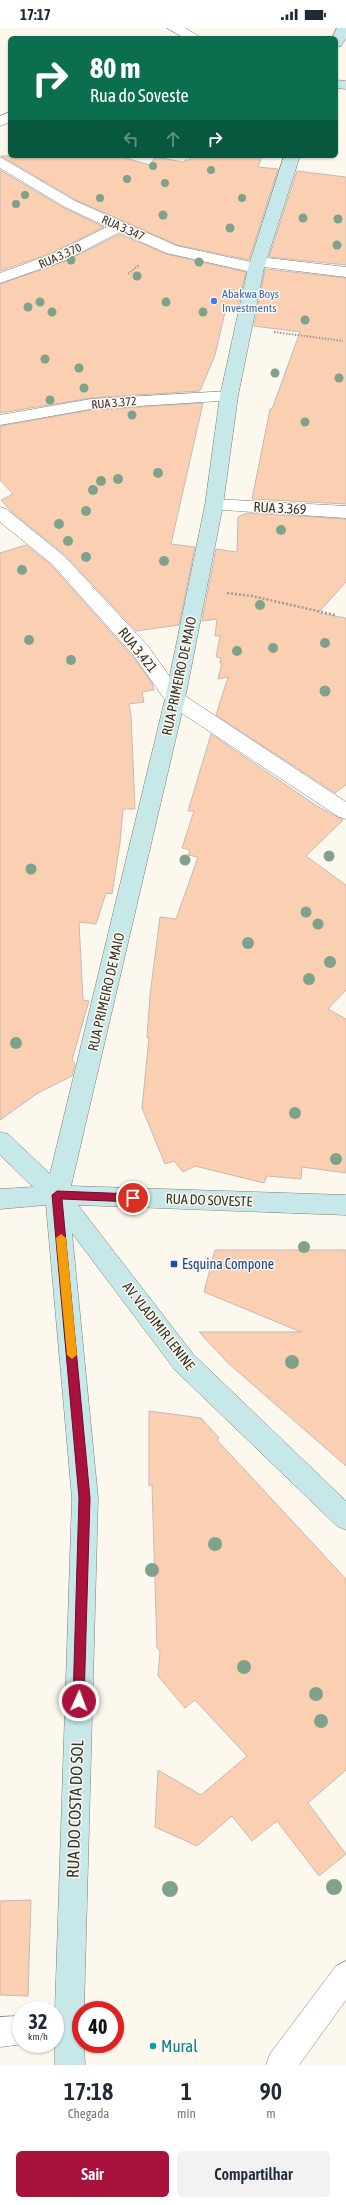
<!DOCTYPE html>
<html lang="pt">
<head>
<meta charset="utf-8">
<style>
  body { margin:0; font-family:"Asap Condensed",sans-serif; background:#f2f2f3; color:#1f2937; height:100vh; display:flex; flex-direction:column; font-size:15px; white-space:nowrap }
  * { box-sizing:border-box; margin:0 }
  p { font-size:13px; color:#747a83 }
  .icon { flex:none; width:22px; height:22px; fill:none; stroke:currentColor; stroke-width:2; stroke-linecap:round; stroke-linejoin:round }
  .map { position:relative; height:2037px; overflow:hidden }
  .drawer { display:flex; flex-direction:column; background:#fff; flex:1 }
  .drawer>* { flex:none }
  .top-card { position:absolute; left:8px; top:8px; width:330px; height:122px; border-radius:6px; box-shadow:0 1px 3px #0004; background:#0b6e4f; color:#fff; overflow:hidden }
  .speed { position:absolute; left:12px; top:1973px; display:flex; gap:8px; font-size:20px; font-weight:700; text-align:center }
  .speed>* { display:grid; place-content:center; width:52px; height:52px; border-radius:50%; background:#fff; box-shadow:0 1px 3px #0004; line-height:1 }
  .speed small { font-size:10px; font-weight:400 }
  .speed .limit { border:6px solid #d22; background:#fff; color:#111 }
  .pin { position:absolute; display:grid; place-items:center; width:34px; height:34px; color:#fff; margin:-17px; border:2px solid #fff; border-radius:50%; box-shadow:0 1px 4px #0007 }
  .me { position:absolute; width:44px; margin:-22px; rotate:2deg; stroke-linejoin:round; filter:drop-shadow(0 0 3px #0008) }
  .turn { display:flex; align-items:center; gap:14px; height:84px; padding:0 16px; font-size:18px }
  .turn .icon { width:52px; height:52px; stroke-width:2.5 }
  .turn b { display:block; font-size:28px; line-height:34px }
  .lanes { display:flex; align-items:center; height:38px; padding:0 16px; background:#0003; justify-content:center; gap:20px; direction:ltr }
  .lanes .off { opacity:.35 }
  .eta { display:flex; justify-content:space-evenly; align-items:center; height:68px; text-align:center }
  .eta b { font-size:24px; font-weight:600; line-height:28px }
  .primary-button { display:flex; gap:8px; margin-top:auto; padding:8px 16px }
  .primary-button a { flex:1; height:46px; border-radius:6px; background:#a9123d; color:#fff; font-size:16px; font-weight:600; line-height:46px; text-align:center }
  .primary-button a+a { background:#f2f2f3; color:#1f2937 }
  .status { display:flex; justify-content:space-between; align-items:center; height:28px; padding:0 20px; background:#fff; direction:ltr }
  .status svg { height:11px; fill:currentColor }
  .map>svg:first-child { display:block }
  .building { fill:#facfb2; stroke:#c5bbb5 }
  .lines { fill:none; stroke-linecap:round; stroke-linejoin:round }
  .street-casing { stroke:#807c73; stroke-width:1 }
  .secondary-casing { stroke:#807c73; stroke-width:1 }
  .path-far1 { stroke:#9f9b94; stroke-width:2; stroke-dasharray:1.5 1.5; stroke-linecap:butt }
  .path { stroke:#9f9b94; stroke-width:2.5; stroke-dasharray:2 2; stroke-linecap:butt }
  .street { fill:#fff; fill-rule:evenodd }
  .secondary { fill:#c7e8e9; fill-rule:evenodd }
  .tree { fill:#7ea28c }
  .route { fill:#a9123d; stroke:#6e0c28 }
  .slow { fill:#f59e0b }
  .shop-dot { fill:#3f7fe0; stroke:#fdf8ee; stroke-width:1.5 }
  .transit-dot { fill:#1a4fb4; stroke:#fdf8ee; stroke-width:1.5 }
  .culture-dot { fill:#0f9aa8; stroke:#fdf8ee; stroke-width:1.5 }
  .labels { text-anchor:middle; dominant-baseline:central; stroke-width:3; stroke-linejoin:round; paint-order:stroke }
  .far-street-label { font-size:12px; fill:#34322e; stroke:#fdf8ee }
  .far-shop-label { font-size:12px; fill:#366cbe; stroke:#fdf8ee; text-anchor:start }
  .street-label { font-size:14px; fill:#34322e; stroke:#fdf8ee }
  .transit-label { font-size:14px; fill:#164399; stroke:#fdf8ee; text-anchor:start }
  .near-street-label { font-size:17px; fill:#34322e; stroke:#fdf8ee }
  .near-culture-label { font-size:17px; fill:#0d838f; stroke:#fdf8ee; text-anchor:start }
</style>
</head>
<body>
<div class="status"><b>17:17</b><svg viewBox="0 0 49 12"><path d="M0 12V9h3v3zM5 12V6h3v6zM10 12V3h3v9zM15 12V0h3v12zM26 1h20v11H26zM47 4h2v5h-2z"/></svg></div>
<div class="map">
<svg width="346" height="2037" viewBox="0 0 346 2037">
  <rect width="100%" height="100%" fill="#fdf8ee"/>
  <g class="building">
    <path d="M 1,128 L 119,128 L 150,137 L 155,129 L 184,134 L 185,132 L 189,132 L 191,128 L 262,128 L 258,139 L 278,141 L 249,232 L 177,217 L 76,172 Z"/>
    <path d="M 0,142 L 64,180 L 104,199 L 54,224 L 0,243 Z"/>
    <path d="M 297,143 L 346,149 L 346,237 L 269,229 Z"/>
    <path d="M 120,206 L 166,226 L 246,244 L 237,282 L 226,280 L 215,327 L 200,363 L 91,370 L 0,385 L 0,256 L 66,233 Z"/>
    <path d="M 265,241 L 346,250 L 346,476 L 252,471 L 270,381 L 272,381 L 300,304 L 254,298 Z"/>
    <path d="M 203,375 L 171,516 L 195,519 L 179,597 L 136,603 L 65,527 L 13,485 L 1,472 L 13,466 L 0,452 L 0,398 L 91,382 Z"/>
    <path d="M 247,485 L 346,491 L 346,554 L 318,585 L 346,590 L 346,757 L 335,765 L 216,687 L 228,649 L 218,651 L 222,635 L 220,635 L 221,630 L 216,629 L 220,608 L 215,608 L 217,591 L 202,593 L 216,521 L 237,524 L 238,489 Z"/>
    <path d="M 26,517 L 51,537 L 133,629 L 152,655 L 154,662 L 142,664 L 144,674 L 129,676 L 131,687 L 135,781 L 123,781 L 120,815 L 112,866 L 106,865 L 96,896 L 79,894 L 83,972 L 89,973 L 72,1032 L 75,1036 L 72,1048 L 38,1065 L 0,1092 L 0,525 Z"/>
    <path d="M 211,706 L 317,778 L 343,792 L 306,828 L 346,857 L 346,962 L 328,981 L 346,991 L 346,1145 L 302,1139 L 301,1151 L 267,1148 L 264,1155 L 195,1138 L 183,1144 L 174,1133 L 165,1136 L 142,1080 L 149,1009 L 147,1010 L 150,967 L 160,889 L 176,891 L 198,829 L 188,827 L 190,822 L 182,820 L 194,783 L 188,783 Z"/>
    <path d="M 215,1222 L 346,1222 L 346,1438 L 228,1335 L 199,1304 L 301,1304 L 204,1264 Z"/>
    <path d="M 149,1383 L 201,1390 L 219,1410 L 217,1412 L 346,1551 L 346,1742 L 308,1775 L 346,1826 L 319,1848 L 277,1793 L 252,1813 L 232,1788 L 197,1818 L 155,1799 L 158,1742 L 201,1767 L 247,1728 L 195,1672 L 185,1680 L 158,1648 L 160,1623 L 157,1620 L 152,1456 L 149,1458 Z"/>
    <path d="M 31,1872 L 28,1968 L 0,1967 L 0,1873 Z"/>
  </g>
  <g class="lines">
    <g class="street-casing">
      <g id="street">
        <path d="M 167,0 L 185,0 L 202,10 L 184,10 Z"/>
        <path d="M 10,84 L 10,94 L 0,98 L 0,88 Z"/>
        <path d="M 0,129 L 75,173 L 177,218 L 251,234 L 253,231 L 259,229 L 346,239 L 346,249 L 264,239 L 262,243 L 256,245 L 166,225 L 120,204 L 66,232 L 0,255 L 0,245 L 55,225 L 107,199 L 65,179 L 0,140 Z"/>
        <path d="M 229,363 L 235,364 L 238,368 L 235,372 L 91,381 L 0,397 L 0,387 L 91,371 Z"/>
        <path d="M 214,471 L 346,478 L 346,490 L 208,481 L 205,477 L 208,473 Z"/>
        <path d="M 0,479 L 6,481 L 64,528 L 148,618 L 182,666 L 346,774 L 346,791 L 339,789 L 168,676 L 134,628 L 52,536 L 0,494 Z"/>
        <path d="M 346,1933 L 346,1972 L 299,2037 L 266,2037 L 270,2026 L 336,1938 Z"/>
        <path d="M 21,1988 L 21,2016 L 25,2016 L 0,2019 L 0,1989 Z"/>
      </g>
    </g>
    <g class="secondary-casing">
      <g id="secondary">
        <path d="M 337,0 L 346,0 L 346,10 L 341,18 L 336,19 L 336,10 L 332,10 Z"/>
        <path d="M 336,52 L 346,53 L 346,61 L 336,60 Z"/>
        <path d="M 284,128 L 300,128 L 264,240 L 238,368 L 223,477 L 185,671 L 71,1158 L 346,1167 L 346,1187 L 78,1177 L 193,1326 L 346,1473 L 346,1502 L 337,1498 L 175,1342 L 72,1205 L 98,1470 L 84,1982 L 81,1982 L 81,2016 L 84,2016 L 85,2037 L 55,2037 L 55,1982 L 72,1470 L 46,1177 L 0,1181 L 0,1161 L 33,1159 L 0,1127 L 0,1104 L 8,1106 L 50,1146 L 165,671 L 205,477 L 220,368 L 248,240 Z"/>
      </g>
    </g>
    <g class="path-far1">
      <path d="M 128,246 L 139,237"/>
      <path d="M 274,304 L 343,313"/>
    </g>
    <path class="path" d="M 227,565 L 252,568 L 335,587"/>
    <use href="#street" class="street"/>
    <use href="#secondary" class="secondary"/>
  </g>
  <g class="tree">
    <circle cx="153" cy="138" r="4"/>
    <circle cx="211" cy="142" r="4"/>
    <circle cx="127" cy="151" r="4"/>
    <circle cx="165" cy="155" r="4"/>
    <circle cx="25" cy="167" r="4"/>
    <circle cx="100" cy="170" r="4"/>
    <circle cx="242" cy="170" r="4"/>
    <circle cx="16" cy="176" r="4"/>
    <circle cx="163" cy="187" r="4.5"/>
    <circle cx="303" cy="190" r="4.5"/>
    <circle cx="338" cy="191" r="4.5"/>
    <circle cx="230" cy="200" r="4.5"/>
    <circle cx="337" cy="217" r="4.5"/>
    <circle cx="71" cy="232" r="4.5"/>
    <circle cx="199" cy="234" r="4.5"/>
    <circle cx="137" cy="248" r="4.5"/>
    <circle cx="40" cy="274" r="4.5"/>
    <circle cx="166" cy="274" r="4.5"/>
    <circle cx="28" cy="279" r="4.5"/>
    <circle cx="52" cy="284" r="4.5"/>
    <circle cx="203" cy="284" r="4.5"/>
    <circle cx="305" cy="292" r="4.5"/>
    <circle cx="45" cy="331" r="4.5"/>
    <circle cx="79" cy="340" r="4.5"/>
    <circle cx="275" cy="345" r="4.5"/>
    <circle cx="339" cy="350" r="4.5"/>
    <circle cx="84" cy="360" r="4.5"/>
    <circle cx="50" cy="372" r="4.5"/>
    <circle cx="132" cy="387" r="4.5"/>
    <circle cx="305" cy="394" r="4.5"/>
    <circle cx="158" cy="445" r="5"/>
    <circle cx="118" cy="451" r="5"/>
    <circle cx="101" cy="453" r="5"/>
    <circle cx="93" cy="462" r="5"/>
    <circle cx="86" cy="483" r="5"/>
    <circle cx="59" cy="496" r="5"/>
    <circle cx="281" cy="502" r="5"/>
    <circle cx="68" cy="513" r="5"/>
    <circle cx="86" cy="529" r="5"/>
    <circle cx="164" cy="533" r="5"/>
    <circle cx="22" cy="542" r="5"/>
    <circle cx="260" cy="577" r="5"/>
    <circle cx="29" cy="612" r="5"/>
    <circle cx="325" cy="615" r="5"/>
    <circle cx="273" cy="620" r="5"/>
    <circle cx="237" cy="623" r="5"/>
    <circle cx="71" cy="632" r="5"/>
    <circle cx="325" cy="663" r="5.5"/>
    <circle cx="329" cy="828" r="5.5"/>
    <circle cx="185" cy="832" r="5.5"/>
    <circle cx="31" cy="841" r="5.5"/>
    <circle cx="306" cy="884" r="5.5"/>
    <circle cx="318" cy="896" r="5.5"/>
    <circle cx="248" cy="915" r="6"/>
    <circle cx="330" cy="934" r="6"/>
    <circle cx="309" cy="951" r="6"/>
    <circle cx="16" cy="1015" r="6"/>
    <circle cx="295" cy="1085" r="6"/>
    <circle cx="336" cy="1131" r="6"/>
    <circle cx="304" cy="1219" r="6"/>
    <circle cx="292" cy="1334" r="7"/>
    <circle cx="215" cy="1516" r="7"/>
    <circle cx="152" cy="1542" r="7"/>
    <circle cx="244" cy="1639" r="7"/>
    <circle cx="316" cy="1666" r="7"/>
    <circle cx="321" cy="1693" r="7"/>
    <circle cx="334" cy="1859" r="8"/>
    <circle cx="170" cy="1861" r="8"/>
  </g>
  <path class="route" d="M 57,1163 L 133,1166 L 138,1170 L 133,1174 L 62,1171 L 90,1470 L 84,1673 L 83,1677 L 79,1679 L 75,1677 L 73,1673 L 79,1470 L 52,1167 Z"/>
  <path class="slow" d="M 61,1206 L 66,1210 L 77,1327 L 72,1331 L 67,1327 L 56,1210 Z"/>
  <circle class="shop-dot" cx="214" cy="273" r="4"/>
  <rect class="transit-dot" x="170" y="1232" width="8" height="8" rx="2"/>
  <circle class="culture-dot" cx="153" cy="2018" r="4"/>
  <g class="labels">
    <g class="far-street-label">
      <text transform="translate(123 200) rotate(24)">RUA 3.347</text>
      <text transform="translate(60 228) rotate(-24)">RUA 3.370</text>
      <text transform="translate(114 375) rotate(-5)">RUA 3.372</text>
    </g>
    <g class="far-shop-label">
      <text x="222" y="266">Abakwa Boys<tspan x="222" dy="14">Investments</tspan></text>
    </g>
    <g class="street-label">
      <text transform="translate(280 480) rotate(3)">RUA 3.369</text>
      <text transform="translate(138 622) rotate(51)">RUA 3.421</text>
      <text transform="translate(179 648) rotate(-78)">RUA PRIMEIRO DE MAIO</text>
      <text transform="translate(106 964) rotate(-77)">RUA PRIMEIRO DE MAIO</text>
      <text transform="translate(209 1172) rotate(2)">RUA DO SOVESTE</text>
      <text transform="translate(159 1298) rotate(52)">AV. VLADIMIR LENINE</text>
    </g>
    <g class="transit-label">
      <text x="182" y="1236">Esquina Compone</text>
    </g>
    <g class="near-street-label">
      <text transform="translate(75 1781) rotate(-88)">RUA DO COSTA DO SOL</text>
    </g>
    <g class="near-culture-label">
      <text x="161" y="2018">Mural</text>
    </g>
  </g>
</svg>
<div class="speed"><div>32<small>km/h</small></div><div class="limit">40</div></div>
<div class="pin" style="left:133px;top:1170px;background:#d93025"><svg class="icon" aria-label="arrive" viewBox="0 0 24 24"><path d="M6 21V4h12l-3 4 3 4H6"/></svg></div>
<svg class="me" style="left:79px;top:1673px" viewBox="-20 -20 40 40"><circle r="17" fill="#a9123d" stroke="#fff" stroke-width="3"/><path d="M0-11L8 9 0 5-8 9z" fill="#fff"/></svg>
<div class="top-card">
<div class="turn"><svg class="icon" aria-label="right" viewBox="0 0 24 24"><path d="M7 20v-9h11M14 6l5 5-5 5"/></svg><div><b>80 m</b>Rua do Soveste</div></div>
<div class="lanes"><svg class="icon off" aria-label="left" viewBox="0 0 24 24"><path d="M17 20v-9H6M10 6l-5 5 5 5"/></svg><svg class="icon off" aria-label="ahead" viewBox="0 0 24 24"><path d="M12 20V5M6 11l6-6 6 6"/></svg><svg class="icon" aria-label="right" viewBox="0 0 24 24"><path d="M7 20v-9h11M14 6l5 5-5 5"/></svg></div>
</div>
</div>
<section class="drawer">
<div class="eta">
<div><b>17:18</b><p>Chegada</p></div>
<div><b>1</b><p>min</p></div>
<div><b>90</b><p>m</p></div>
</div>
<div class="primary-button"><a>Sair</a><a>Compartilhar</a></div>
</section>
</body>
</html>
